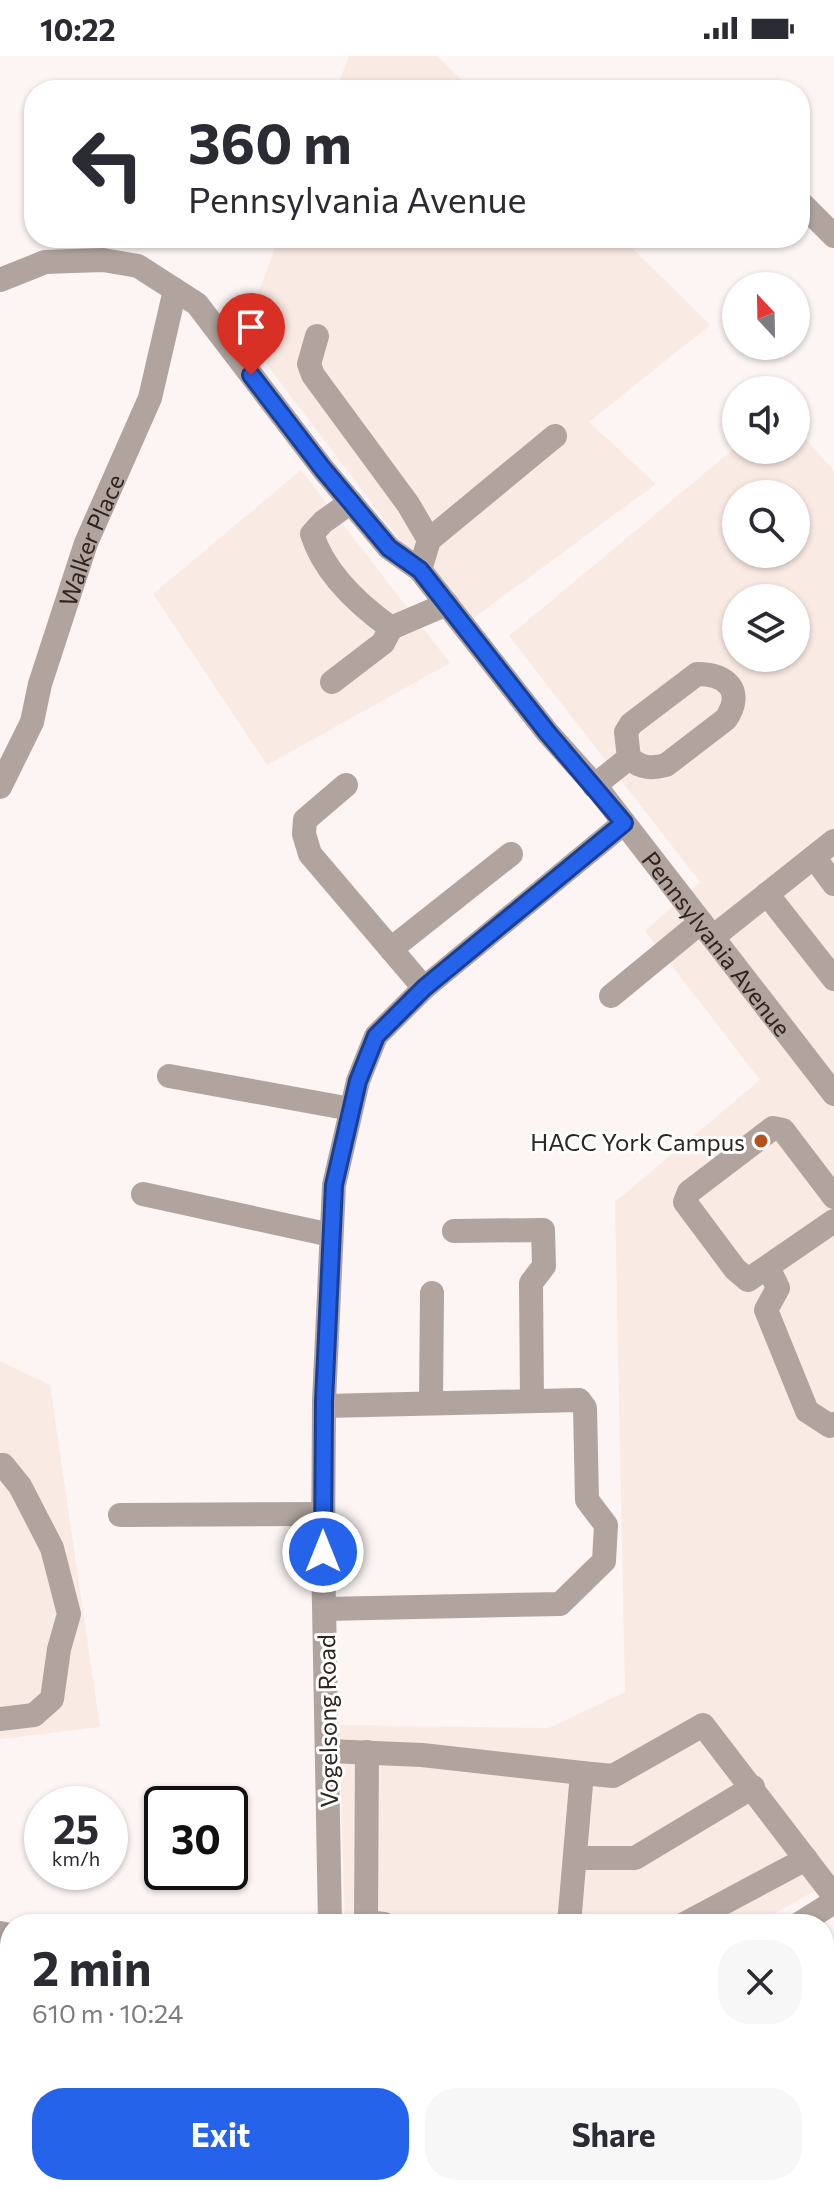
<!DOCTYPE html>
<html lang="en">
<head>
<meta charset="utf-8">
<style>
  body { margin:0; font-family:Commissioner,sans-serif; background:#f7f7f7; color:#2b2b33; height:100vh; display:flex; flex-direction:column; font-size:30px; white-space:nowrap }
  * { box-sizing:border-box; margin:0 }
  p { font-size:26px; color:#7c7c81 }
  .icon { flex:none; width:44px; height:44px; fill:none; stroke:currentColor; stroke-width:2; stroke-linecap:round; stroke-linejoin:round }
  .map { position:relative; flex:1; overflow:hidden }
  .drawer { position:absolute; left:0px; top:1858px; width:834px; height:282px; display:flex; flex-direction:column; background:#fff; border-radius:32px 32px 0 0; box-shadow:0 2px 6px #0004 }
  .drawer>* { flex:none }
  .top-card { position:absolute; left:24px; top:24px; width:786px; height:168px; border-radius:32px; box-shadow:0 2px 6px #0004; background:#fff; color:#2b2b33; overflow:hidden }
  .needle { width:52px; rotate:338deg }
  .buttons { position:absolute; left:722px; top:216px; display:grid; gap:16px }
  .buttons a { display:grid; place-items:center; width:88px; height:88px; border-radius:50%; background:#fff; box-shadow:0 2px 6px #0004; font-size:40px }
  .speed { position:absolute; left:24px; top:1730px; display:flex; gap:16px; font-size:40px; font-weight:700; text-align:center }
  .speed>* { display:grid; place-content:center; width:104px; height:104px; border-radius:50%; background:#fff; box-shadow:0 2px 6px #0004; line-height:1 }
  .speed small { font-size:20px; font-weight:400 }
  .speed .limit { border:4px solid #111; border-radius:12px; background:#fff; color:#111 }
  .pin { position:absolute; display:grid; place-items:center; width:68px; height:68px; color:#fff; margin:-82px -34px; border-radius:50% 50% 50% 0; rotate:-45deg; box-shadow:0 0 8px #0007 }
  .pin .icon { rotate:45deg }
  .me { position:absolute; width:88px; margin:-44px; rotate:0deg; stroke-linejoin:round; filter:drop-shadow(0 0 6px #0008) }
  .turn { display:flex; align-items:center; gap:28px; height:168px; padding:0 32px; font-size:36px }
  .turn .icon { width:104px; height:104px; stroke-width:2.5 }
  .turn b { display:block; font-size:56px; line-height:68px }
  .round { display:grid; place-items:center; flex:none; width:84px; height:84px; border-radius:32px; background:#f7f7f7 }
  .summary { display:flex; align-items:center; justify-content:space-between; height:136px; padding:0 32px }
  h1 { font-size:48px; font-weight:700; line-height:60px }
  .action { display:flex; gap:16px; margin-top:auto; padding:16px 32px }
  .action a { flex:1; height:92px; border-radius:32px; background:#2563eb; color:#fff; font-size:32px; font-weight:700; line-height:92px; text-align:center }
  .action a+a { background:#f7f7f7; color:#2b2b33 }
  .status { display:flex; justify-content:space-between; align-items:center; height:56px; padding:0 40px; background:#fff; direction:ltr }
  .status svg { height:22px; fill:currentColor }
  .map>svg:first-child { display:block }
  .built { fill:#faeae4; fill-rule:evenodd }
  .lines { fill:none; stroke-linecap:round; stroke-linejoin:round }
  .minor { stroke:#b1a49f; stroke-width:24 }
  .route-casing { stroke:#184099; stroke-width:20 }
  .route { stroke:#2563eb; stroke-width:14 }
  .poi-dot { fill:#b5511c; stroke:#fff; stroke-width:3 }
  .labels { text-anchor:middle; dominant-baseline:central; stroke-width:6; stroke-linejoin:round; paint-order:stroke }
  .street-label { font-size:24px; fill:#2f2420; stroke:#fff }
  .poi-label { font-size:24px; fill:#2f2420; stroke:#fff; text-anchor:end }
</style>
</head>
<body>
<div class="status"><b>10:22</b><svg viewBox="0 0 49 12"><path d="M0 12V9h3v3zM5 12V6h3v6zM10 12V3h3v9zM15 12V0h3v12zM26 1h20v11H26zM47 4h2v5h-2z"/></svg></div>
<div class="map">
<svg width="834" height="2139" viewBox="0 0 834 2139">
  <rect width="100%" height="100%" fill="#fcf5f3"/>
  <g class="built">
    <path d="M 349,0 L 437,0 L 472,34 L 336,34 Z"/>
    <path d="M 279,182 L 622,182 L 710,269 L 589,366 L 656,428 L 464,569 L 243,277 Z"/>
    <path d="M 796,372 L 834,415 L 834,1824 L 756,1868 L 345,1868 L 339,1669 L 549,1672 L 625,1636 L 615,1146 L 760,1024 L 645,875 L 700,826 L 509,580 L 736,391 L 736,394 L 796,394 ZM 736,438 L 796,438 L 796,498 L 736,498 ZM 736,542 L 796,542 L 796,602 L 736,602 Z"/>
    <path d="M 301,414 L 450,607 L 267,709 L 153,538 Z"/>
    <path d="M 0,1305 L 50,1329 L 100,1671 L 0,1683 Z"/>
  </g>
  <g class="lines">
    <g class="minor">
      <path d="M 800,146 L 834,180"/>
      <path id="s1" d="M 0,224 L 45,206 L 103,204 L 138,210 L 197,248 L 323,413 L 389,492 L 420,514 L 547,676 L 598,733 L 834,1038"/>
      <path d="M 317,280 L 309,308 L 313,319 L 408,448 L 429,484 L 420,514"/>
      <path d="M 351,446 L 323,466 L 312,478 C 324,517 359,549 391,572 L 447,548"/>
      <path d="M 429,484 L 555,380"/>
      <path d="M 332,626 L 383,587 L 391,572"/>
      <path d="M 346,729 L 305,764 L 304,778 L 310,798 L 424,932"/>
      <path d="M 594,730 L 629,702 L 626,676 L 631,668 L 697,618 C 726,618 745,634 726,663 L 666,709 C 651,713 641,712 629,702"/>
      <path id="s2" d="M 0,731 L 32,666 L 40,628 L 86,487 L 150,342 L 175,234"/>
      <path d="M 814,801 L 834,828"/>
      <path d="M 767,838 L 834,923"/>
      <path d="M 713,881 L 834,785"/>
      <path d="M 391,893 L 511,798"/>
      <path d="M 611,940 L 701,866"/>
      <path d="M 169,1020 L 351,1053"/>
      <path d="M 143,1138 L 331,1179"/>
      <path d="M 834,1141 L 783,1074 L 773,1072 L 689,1136 L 685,1146 L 735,1213 L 748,1224 L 834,1165"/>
      <path d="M 454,1175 L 543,1174 L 544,1210 L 531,1227 L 532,1345"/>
      <path d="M 768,1211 L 778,1232 L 766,1254 L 807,1355 L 830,1370 L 834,1368"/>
      <path d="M 431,1347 L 432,1237"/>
      <path d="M 324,1350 L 579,1344 L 585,1352 L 587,1444 L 606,1469 L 604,1505 L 560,1548 L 325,1553"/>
      <path d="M 0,1409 L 3,1409 L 20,1430 L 52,1492 L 69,1558 L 59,1593 L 52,1643 L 34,1659 L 0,1663"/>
      <path d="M 120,1459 L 323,1458"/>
      <path d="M 328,1695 L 422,1699 L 582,1717 L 569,1868"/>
      <path d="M 367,1696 L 366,1866 L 384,1868"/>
      <path d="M 582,1717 L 613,1720 L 703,1669 L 834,1840"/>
      <path d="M 575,1802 L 635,1802 L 753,1731"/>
      <path d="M 330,1868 L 323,1496 L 324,1345 L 334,1129 L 358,1025 L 376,980 L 424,932 L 624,767"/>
      <path d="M 684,1868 L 806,1803"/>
      <path d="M 799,1868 L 834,1846"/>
      <path d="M 0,1877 L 10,1879"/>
      <path d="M 0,1930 L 10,1931"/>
      <path d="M 5,2074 L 10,2019"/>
      <path d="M 163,2130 L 182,2135 L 328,2133"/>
      <path d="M 766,2130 L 772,2139"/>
      <path d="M 813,2130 L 815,2139"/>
    </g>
  </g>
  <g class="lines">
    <g class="route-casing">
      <path id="route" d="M 251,319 L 323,413 L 389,492 L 420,514 L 547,676 L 624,767 L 424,932 L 376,980 L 358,1025 L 334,1129 L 324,1345 L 323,1496"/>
    </g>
    <use href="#route" class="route"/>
  </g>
  <circle class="poi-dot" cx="761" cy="1085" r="8"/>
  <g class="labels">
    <g class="street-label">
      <text stroke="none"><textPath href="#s2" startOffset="264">Walker Place</textPath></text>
      <text stroke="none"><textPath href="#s1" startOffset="1038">Pennsylvania Avenue</textPath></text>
      <text transform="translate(327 1665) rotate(-91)">Vogelsong Road</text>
    </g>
    <g class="poi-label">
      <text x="745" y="1085">HACC York Campus</text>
    </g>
  </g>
</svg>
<div class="buttons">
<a><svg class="needle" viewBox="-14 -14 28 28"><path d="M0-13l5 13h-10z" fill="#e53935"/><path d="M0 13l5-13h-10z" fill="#7c7c81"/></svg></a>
<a><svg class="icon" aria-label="sound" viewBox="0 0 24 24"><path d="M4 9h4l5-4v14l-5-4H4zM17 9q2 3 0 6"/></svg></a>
<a><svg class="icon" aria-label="search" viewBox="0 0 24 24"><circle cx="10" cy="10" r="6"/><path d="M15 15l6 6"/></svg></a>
<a><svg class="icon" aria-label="layers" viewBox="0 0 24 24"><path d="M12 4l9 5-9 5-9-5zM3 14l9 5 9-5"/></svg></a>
</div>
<div class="speed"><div>25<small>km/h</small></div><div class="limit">30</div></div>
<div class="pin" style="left:251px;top:319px;background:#d93025"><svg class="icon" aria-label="arrive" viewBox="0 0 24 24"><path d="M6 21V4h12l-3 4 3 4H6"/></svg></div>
<svg class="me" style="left:323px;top:1496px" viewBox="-20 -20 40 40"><circle r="17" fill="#2563eb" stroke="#fff" stroke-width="3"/><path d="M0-11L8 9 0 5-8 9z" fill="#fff"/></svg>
<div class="top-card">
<div class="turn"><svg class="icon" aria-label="left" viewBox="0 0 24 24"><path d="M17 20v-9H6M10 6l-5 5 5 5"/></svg><div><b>360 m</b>Pennsylvania Avenue</div></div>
</div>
<section class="drawer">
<div class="summary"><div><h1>2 min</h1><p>610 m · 10:24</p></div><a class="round"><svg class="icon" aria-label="close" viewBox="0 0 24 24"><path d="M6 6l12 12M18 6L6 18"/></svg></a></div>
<div class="action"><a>Exit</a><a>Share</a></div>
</section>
</div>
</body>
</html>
